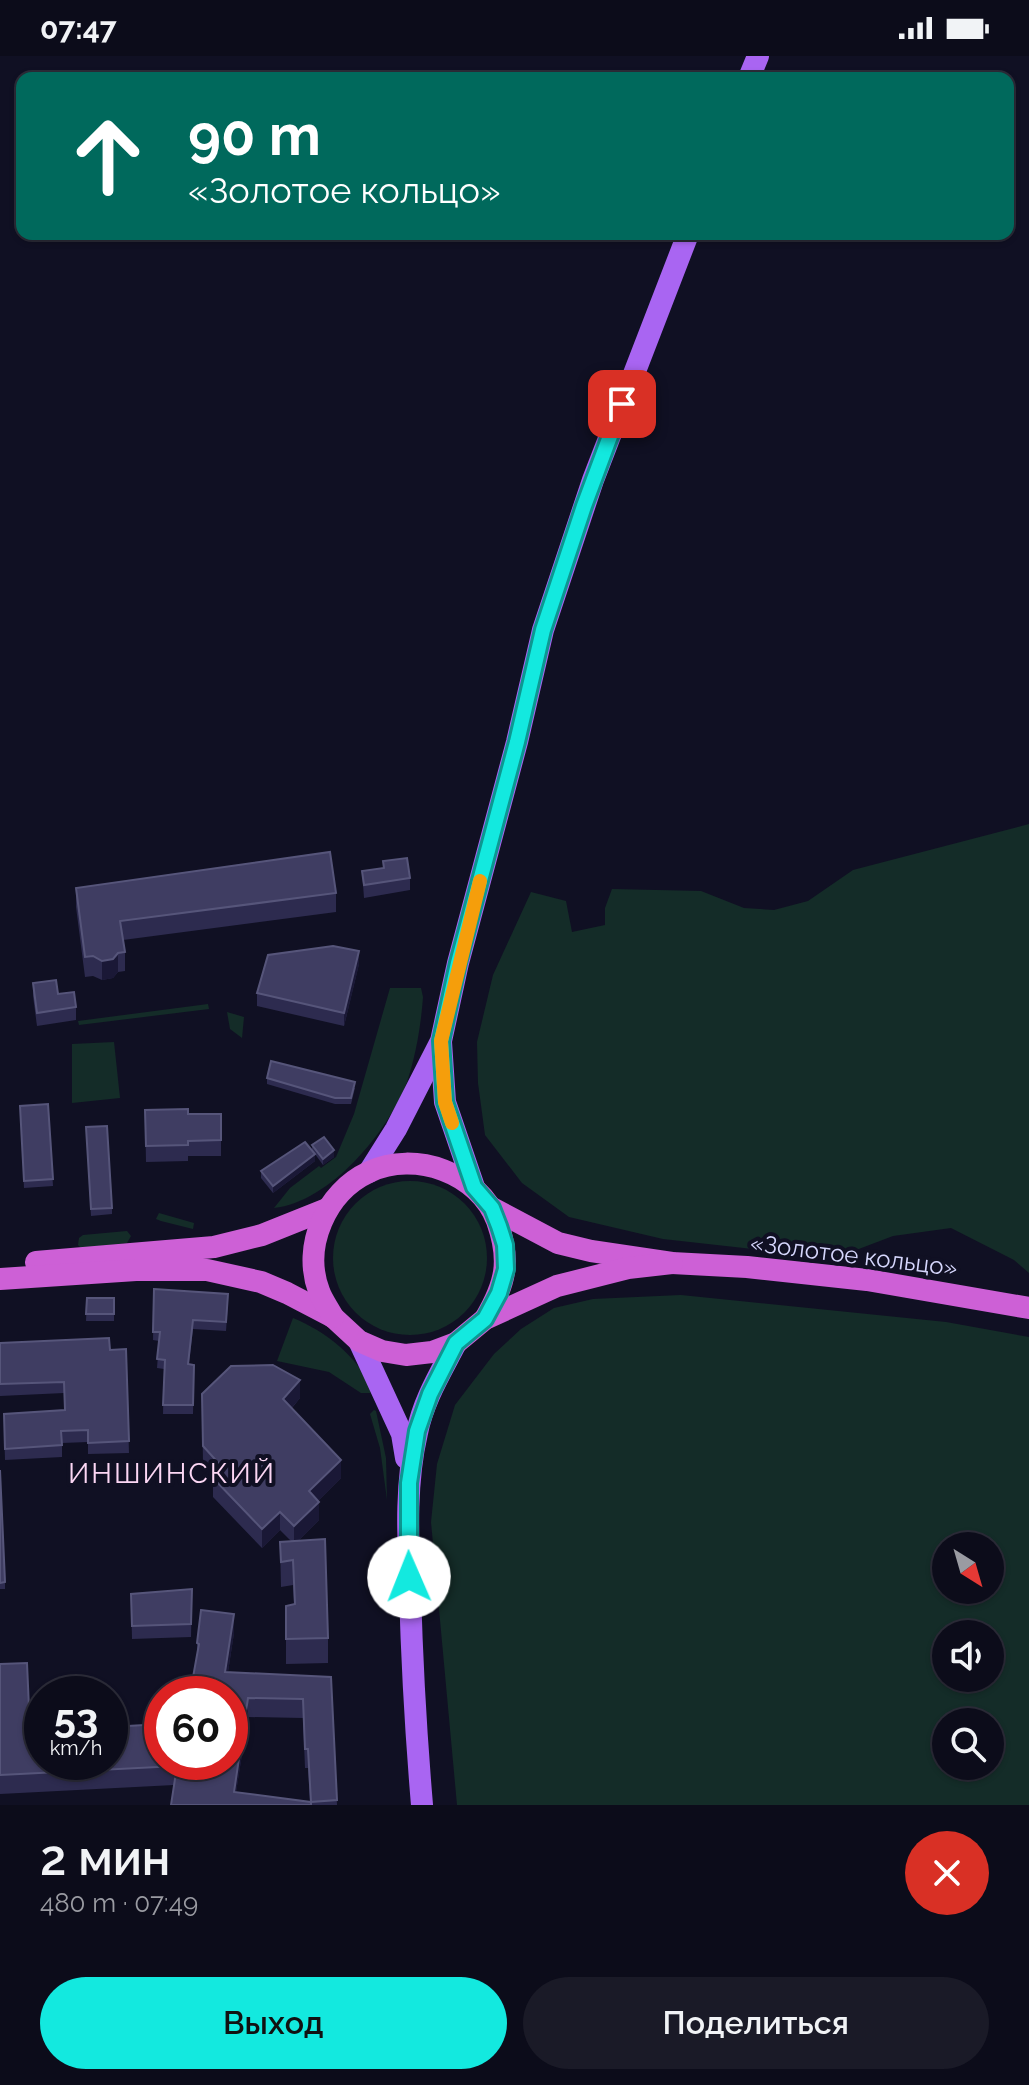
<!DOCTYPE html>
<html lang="ru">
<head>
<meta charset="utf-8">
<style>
  body { margin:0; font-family:Raleway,sans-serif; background:#1a1a27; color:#f1f3f6; height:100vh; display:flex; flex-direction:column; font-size:30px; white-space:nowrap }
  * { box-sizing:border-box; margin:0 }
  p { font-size:26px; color:#9a9ba2 }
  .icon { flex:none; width:44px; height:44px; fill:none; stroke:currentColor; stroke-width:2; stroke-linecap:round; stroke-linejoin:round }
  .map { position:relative; height:1749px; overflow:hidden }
  .side { display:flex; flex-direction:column; background:#0c0c1a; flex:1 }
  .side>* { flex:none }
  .guide { position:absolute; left:16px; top:16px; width:998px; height:168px; border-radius:16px; box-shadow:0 2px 6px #0004,0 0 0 2px #2c2c39; background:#00695c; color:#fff; overflow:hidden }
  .needle { width:52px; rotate:143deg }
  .controls { position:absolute; left:932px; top:1476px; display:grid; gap:16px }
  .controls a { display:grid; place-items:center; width:72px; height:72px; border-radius:50%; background:#0c0c1a; box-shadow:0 2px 6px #0004,0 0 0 2px #2c2c39; font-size:40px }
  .speed { position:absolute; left:24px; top:1620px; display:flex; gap:16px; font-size:40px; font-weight:700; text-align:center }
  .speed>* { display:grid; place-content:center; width:104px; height:104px; border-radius:50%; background:#0c0c1a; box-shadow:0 2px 6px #0004,0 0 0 2px #2c2c39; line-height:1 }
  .speed small { font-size:20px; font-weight:400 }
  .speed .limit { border:12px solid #d22; background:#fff; color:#111 }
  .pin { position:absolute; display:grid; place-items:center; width:68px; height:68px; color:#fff; margin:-34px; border-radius:16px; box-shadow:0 4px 12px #0006 }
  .me { position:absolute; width:88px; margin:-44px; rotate:359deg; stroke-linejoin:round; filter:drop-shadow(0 0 6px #0008) }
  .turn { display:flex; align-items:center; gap:28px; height:168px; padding:0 40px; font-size:36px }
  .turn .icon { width:104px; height:104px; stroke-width:2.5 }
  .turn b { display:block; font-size:56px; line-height:68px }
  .round { display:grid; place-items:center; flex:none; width:84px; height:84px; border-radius:42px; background:#1a1a27 }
  .headline { display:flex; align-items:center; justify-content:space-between; height:136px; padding:0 40px }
  h1 { font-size:48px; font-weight:600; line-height:60px }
  .primary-button { display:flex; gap:16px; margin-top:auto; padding:16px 40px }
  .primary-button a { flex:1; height:92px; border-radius:48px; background:#13e9df; color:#111; font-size:32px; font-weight:600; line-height:92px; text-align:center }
  .primary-button a+a { background:#1a1a27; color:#f1f3f6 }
  .status { display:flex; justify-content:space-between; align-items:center; height:56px; padding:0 40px; background:#0c0c1a; direction:ltr }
  .status svg { height:22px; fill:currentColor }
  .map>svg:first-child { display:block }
  .green { fill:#142c28; fill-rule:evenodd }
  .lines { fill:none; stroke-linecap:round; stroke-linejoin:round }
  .primary { stroke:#a965f2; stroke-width:22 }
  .trunk { stroke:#cd60d6; stroke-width:22 }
  .wall { fill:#2d2b4f; fill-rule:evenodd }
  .shaded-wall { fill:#1a1836 }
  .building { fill:#3f3d62; stroke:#56557a; stroke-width:2; fill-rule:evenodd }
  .route-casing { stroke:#0c9791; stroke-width:20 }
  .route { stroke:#13e9df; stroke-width:14 }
  .slow { stroke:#f59e0b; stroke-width:14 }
  .labels { text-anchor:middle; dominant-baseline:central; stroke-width:8; stroke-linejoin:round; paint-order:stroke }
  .street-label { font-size:24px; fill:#d5d6fc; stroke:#101023 }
  .quarter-label { font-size:28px; letter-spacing:2px; fill:#fcd7f4; stroke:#101023 }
</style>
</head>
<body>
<div class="status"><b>07:47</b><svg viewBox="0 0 49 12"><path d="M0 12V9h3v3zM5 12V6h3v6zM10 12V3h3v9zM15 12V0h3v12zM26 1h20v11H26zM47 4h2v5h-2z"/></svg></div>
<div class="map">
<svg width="1029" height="1749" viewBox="0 0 1029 1749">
  <rect width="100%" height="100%" fill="#101023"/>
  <g class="green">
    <path d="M 1029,768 L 1029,1217 L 1014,1204 L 951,1172 L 893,1180 L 835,1202 L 663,1183 L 569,1161 L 522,1127 L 485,1079 L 478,1027 L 477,986 L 493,919 L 531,836 L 566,845 L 572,876 L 605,869 L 605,852 L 612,833 L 701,835 L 744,852 L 774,854 L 808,845 L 853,814 Z"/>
    <path d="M 390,932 L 421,932 L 423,941 C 421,969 416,999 407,1026 C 388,1076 330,1146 274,1152 L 290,1132 L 319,1110 L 321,1112 L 336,1101 L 354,1058 Z"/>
    <path d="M 208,948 L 209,953 L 79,969 L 78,965 Z"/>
    <path d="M 227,956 L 244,961 L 242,982 L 230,973 Z"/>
    <path d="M 114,986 L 120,1042 L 72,1047 L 72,988 Z"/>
    <circle cx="410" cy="1202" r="77"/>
    <path d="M 159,1157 L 194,1167 L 193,1173 L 161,1165 L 156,1163 Z"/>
    <path d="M 127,1175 L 131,1180 L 127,1187 L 81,1192 L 78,1189 L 79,1182 L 83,1179 Z"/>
    <path d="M 681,1239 L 946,1266 L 1029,1281 L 1029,1749 L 457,1749 L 431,1466 L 437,1408 L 455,1349 L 494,1298 L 521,1273 L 554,1252 L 593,1243 ZM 946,1490 L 990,1490 L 990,1534 L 946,1534 ZM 946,1578 L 990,1578 L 990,1622 L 946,1622 ZM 990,1666 L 990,1710 L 946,1710 L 946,1666 Z"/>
    <path d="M 293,1262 C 325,1275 359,1301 372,1334 L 370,1337 L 361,1337 L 329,1316 L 277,1305 Z"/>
    <path d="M 374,1354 L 376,1355 L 386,1402 L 387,1444 L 380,1392 L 370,1358 Z"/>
  </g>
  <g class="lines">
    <g class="primary">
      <path d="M 749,22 L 758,0"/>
      <path d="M 441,986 L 445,1046 L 474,1131"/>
      <path d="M 369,1116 L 396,1073 L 441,985 L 458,907 L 517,686 L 543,574 L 593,424 L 688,178"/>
      <path d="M 359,1285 L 402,1378 L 406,1402"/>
      <path d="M 422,1749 C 416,1678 412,1607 410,1535 C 408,1483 405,1428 417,1377 C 423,1345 441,1316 456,1287"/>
    </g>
    <g class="trunk">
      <path d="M 492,1152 L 558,1187 L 591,1195 L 672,1207 L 747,1211 L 867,1224 L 1029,1252"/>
      <path d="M 36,1206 L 214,1191 L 262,1179 L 327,1153"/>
      <path d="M 0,1223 L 136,1214 L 207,1214 L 261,1226 L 287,1237 L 333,1261 L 359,1285 L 382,1295 L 406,1299 L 432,1296 L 456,1287 L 485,1263 L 557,1230 L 628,1212 L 672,1207"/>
      <path d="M 333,1261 C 329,1253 322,1244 319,1235 C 302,1190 326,1136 369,1116 C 415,1094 479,1117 497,1165 C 511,1205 506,1227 485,1263"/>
    </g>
  </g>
  <g class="wall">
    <path d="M 383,805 L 410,822 L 410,834 L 364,842 L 362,815 L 383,812 Z"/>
    <path d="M 76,832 L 336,837 L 336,856 L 123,884 L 125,896 L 125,915 L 118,916 L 113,922 L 102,924 L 93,920 L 85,921 L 76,851 Z"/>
    <path d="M 359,908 L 344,970 L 257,950 L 257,937 Z"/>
    <path d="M 33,927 L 58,938 L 76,951 L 76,964 L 37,970 L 33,940 Z"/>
    <path d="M 267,1022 L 355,1032 L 351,1048 L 335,1048 L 267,1028 Z"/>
    <path d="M 48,1048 L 53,1130 L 24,1132 L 20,1050 Z"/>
    <path d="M 145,1054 L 188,1058 L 221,1058 L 221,1100 L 188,1100 L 188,1105 L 146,1106 Z"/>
    <path d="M 86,1071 L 112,1152 L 112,1158 L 91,1160 Z"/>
    <path d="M 312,1089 L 334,1101 L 323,1109 L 315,1098 L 315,1105 L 273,1137 L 261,1122 L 261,1115 L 312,1095 Z"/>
    <path d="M 154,1233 L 228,1247 L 226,1275 L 193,1273 L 189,1308 L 194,1309 L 193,1358 L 163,1358 L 164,1313 L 157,1312 L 159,1285 L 153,1284 Z"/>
    <path d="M 87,1242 L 114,1242 L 114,1265 L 86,1265 Z"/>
    <path d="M 0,1287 L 110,1294 L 126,1293 L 129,1397 L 88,1398 L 88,1386 L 62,1387 L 62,1401 L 5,1404 L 4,1370 L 64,1355 L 64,1337 L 0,1340 Z"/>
    <path d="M 202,1338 L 300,1342 L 292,1352 L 341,1422 L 318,1445 L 319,1464 L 298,1485 L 328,1582 L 328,1607 L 286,1608 L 286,1550 L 294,1548 L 293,1529 L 281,1531 L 280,1486 L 291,1485 L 280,1474 L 262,1492 L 213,1441 L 213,1422 L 214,1421 L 203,1409 Z"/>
    <path d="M 0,1414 L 5,1526 L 5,1533 L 0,1533 Z"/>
    <path d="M 192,1533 L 191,1581 L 132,1583 L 131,1538 Z"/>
    <path d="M 234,1577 L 228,1616 L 331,1621 L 337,1749 L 171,1749 L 174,1729 L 0,1738 L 0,1608 L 30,1675 L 230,1706 L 197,1599 L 197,1587 ZM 248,1661 L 303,1662 L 305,1712 L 308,1712 L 310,1746 L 236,1736 Z"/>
  </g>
  <g class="shaded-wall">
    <path d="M 359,895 L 359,908 L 344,970 L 344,957 Z"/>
    <path d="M 118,897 L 118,916 L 113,922 L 102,924 L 102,905 Z"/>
    <path d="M 334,1094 L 334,1101 L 323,1109 L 323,1103 Z"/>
    <path d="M 315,1098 L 315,1105 L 273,1137 L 273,1130 Z"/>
    <path d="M 300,1324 L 300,1342 L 283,1362 L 283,1343 Z"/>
    <path d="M 341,1404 L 341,1422 L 309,1454 L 309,1435 Z"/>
    <path d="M 319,1446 L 319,1464 L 294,1489 L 294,1470 Z"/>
    <path d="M 280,1456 L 280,1474 L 262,1492 L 262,1473 Z"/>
    <path d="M 234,1558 L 234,1577 L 225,1635 L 225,1616 Z"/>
    <path d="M 248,1642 L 248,1661 L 234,1749 L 234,1736 Z"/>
  </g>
  <g class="building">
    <path d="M 330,796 L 336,837 L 120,865 L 125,896 L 118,897 L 113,903 L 102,905 L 93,900 L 85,901 L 76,832 Z"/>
    <path d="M 407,802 L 410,822 L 364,829 L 362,815 L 384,812 L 383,805 Z"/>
    <path d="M 333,890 L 359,895 L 344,957 L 257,937 L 268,899 Z"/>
    <path d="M 56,924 L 58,938 L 74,936 L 76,951 L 37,957 L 33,927 Z"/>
    <path d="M 271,1005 L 355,1026 L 351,1042 L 335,1042 L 267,1022 Z"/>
    <path d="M 48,1048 L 53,1123 L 24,1125 L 20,1050 Z"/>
    <path d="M 188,1053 L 188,1058 L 221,1058 L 221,1084 L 188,1085 L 188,1089 L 146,1090 L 145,1054 Z"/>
    <path d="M 107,1070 L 112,1152 L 91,1153 L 86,1071 Z"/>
    <path d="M 324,1081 L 334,1094 L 323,1103 L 312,1089 Z"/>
    <path d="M 305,1086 L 315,1098 L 273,1130 L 261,1115 Z"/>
    <path d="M 154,1233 L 228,1238 L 226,1266 L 193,1264 L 188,1308 L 194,1309 L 193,1349 L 163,1349 L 165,1304 L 157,1303 L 160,1276 L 153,1276 Z"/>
    <path d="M 87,1242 L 114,1242 L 114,1258 L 86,1258 Z"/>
    <path d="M 109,1282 L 110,1294 L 126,1293 L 129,1385 L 88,1387 L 88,1374 L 61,1375 L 62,1389 L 5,1393 L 4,1358 L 65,1354 L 64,1326 L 0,1328 L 0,1287 Z"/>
    <path d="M 273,1309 L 300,1324 L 283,1343 L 341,1404 L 309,1435 L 319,1446 L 294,1470 L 280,1456 L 262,1473 L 213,1422 L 223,1412 L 203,1390 L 202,1338 L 231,1310 Z"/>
    <path d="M 0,1414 L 5,1526 L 0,1527 Z"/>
    <path d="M 325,1483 L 328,1582 L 286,1583 L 286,1550 L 295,1548 L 293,1504 L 281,1506 L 280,1486 Z"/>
    <path d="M 192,1533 L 191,1568 L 132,1570 L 131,1538 Z"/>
    <path d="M 201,1554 L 234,1558 L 225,1616 L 331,1621 L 337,1744 L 311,1746 L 311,1749 L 171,1749 L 177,1710 L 0,1719 L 0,1608 L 27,1607 L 30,1675 L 42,1674 L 42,1706 L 110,1706 L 110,1671 L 162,1668 L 162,1706 L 230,1706 L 230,1638 L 190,1638 L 199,1588 L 197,1587 ZM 248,1642 L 303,1643 L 305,1693 L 308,1693 L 311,1746 L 234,1736 Z"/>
  </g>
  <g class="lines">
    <g class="route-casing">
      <path id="route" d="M 409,1521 L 409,1427 L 417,1375 L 430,1338 L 456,1287 L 485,1263 L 499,1237 L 506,1213 L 505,1189 L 499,1170 L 492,1152 L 474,1131 L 445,1046 L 441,985 L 458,907 L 517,686 L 543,574 L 584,450 L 622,348"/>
    </g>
    <use href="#route" class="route"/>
    <path class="slow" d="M 452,1067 L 445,1046 L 441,985 L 480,825"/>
  </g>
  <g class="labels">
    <g class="street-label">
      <text transform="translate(854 1199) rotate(7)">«Золотое кольцо»</text>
    </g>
    <g class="quarter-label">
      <text x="172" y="1417">ИНШИНСКИЙ</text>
    </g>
  </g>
</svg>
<div class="controls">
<a><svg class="needle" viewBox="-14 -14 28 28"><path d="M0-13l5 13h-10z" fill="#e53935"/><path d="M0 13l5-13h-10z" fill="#9a9ba2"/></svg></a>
<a><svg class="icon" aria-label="sound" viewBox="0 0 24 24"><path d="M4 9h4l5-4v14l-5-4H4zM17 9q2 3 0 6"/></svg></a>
<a><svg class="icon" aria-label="search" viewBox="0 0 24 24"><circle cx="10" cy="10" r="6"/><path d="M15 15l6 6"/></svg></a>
</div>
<div class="speed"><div>53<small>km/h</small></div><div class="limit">60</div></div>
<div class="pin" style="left:622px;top:348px;background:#d93025"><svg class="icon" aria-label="arrive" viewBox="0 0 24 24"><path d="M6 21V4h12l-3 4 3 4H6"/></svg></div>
<svg class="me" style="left:409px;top:1521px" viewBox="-20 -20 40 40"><circle r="19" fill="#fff"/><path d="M0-13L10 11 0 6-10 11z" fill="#13e9df"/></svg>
<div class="guide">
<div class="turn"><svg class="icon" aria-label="ahead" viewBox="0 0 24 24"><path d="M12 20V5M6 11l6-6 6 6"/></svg><div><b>90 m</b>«Золотое кольцо»</div></div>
</div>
</div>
<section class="side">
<div class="headline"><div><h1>2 мин</h1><p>480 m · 07:49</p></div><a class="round" style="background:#d93025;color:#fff"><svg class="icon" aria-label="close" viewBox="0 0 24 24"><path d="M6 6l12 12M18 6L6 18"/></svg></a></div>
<div class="primary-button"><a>Выход</a><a>Поделиться</a></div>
</section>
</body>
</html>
